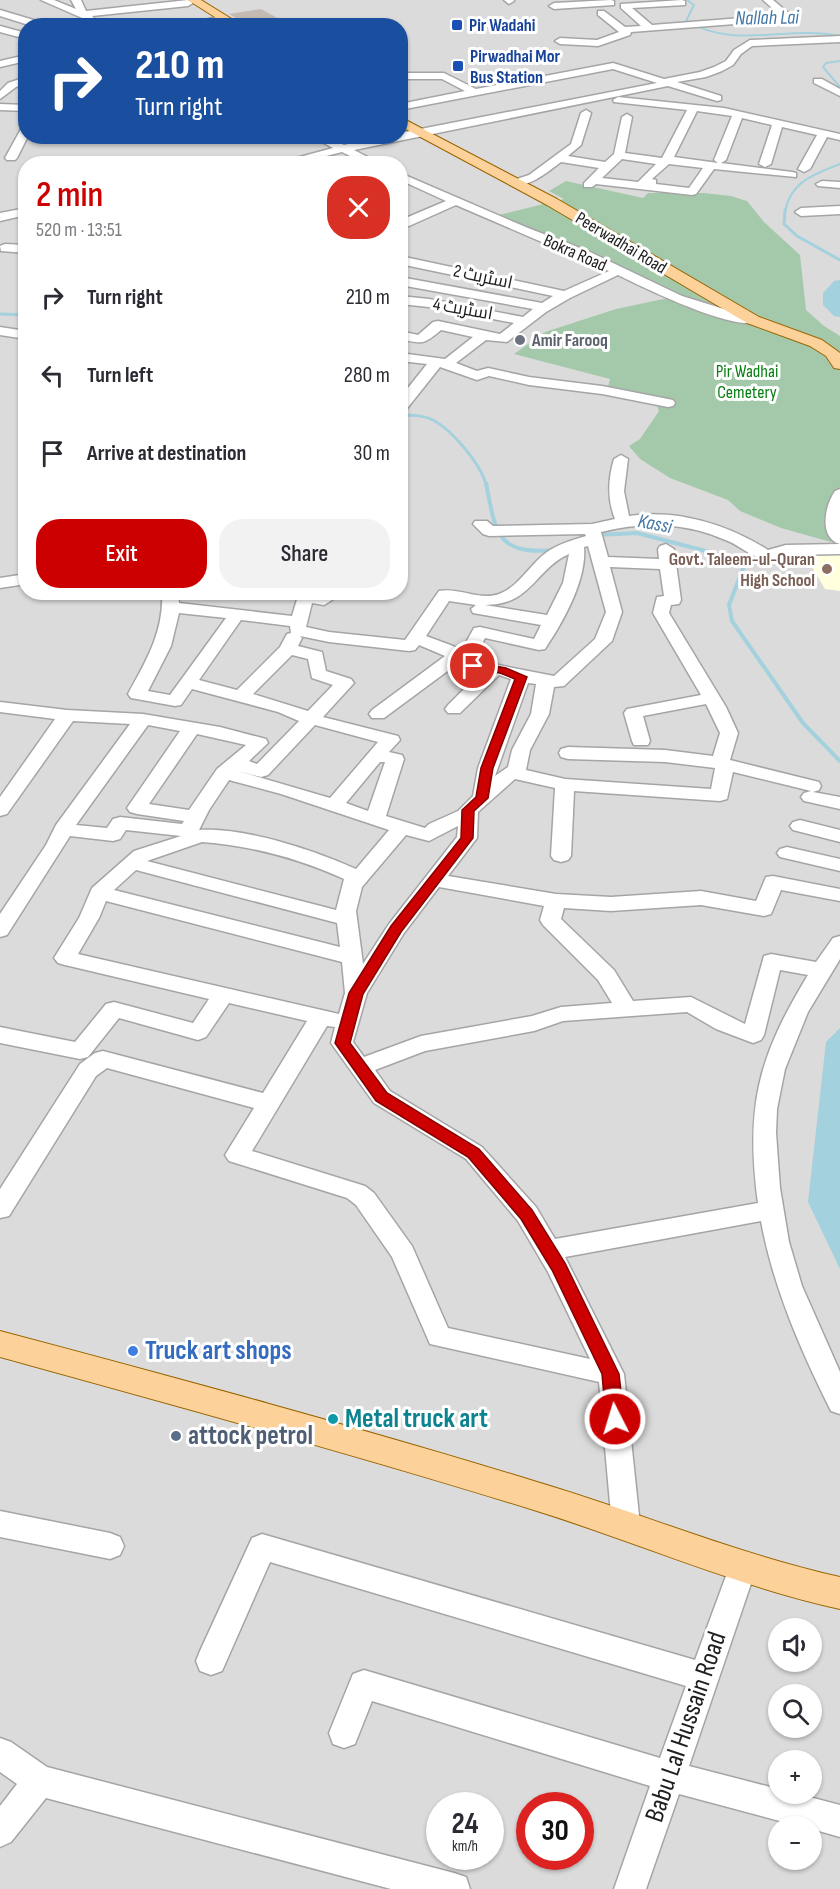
<!DOCTYPE html>
<html lang="en">
<head>
<meta charset="utf-8">
<style>
  body { margin:0; font-family:"Sofia Sans Condensed",Cairo,sans-serif; background:#f2f2f3; color:#2b2b33; height:100vh; display:flex; flex-direction:column; font-size:22px; white-space:nowrap }
  * { box-sizing:border-box; margin:0 }
  p { font-size:20px; color:#7c7c81 }
  .icon { flex:none; width:33px; height:33px; fill:none; stroke:currentColor; stroke-width:2; stroke-linecap:round; stroke-linejoin:round }
  .map { position:relative; flex:1; overflow:hidden }
  .sheet { position:absolute; left:18px; top:156px; width:390px; height:444px; display:flex; flex-direction:column; background:#fff; border-radius:24px; box-shadow:0 2px 4px #0004 }
  .sheet>* { flex:none }
  .hud { position:absolute; left:18px; top:18px; width:390px; height:126px; border-radius:24px; box-shadow:0 2px 4px #0004; background:#1a4fa0; color:#fff; overflow:hidden }
  .buttons { position:absolute; left:768px; top:1618px; display:grid; gap:12px }
  .buttons a { display:grid; place-items:center; width:54px; height:54px; border-radius:50%; background:#fff; box-shadow:0 2px 4px #0004; font-size:30px }
  .speed { position:absolute; left:426px; top:1792px; display:flex; gap:12px; font-size:30px; font-weight:700; text-align:center }
  .speed>* { display:grid; place-content:center; width:78px; height:78px; border-radius:50%; background:#fff; box-shadow:0 2px 4px #0004; line-height:1 }
  .speed small { font-size:15px; font-weight:400 }
  .speed .limit { border:9px solid #d22; background:#fff; color:#111 }
  .pin { position:absolute; display:grid; place-items:center; width:51px; height:51px; color:#fff; margin:-26px; border:3px solid #fff; border-radius:50%; box-shadow:0 2px 6px #0007 }
  .me { position:absolute; width:66px; margin:-33px; rotate:355deg; stroke-linejoin:round; filter:drop-shadow(0 0 4px #0008) }
  .turn { display:flex; align-items:center; gap:21px; height:126px; padding:0 18px; font-size:27px }
  .turn .icon { width:78px; height:78px; stroke-width:2.5 }
  .turn b { display:block; font-size:42px; line-height:51px }
  .round { display:grid; place-items:center; flex:none; width:63px; height:63px; border-radius:24px; background:#f2f2f3 }
  .headline { display:flex; align-items:center; justify-content:space-between; height:102px; padding:0 18px }
  h1 { font-size:36px; font-weight:600; line-height:45px; color:#cc0001 }
  .button { display:flex; gap:12px; margin-top:auto; padding:12px 18px }
  .button a { flex:1; height:69px; border-radius:24px; background:#cc0001; color:#fff; font-size:24px; font-weight:600; line-height:69px; text-align:center }
  .button a+a { background:#f2f2f3; color:#2b2b33 }
  ul { padding:0; list-style:none }
  li { display:flex; align-items:center; gap:18px; height:78px; padding:0 18px }
  li div { flex:1 }
  li b { display:block; font-size:22px }
  li em { font-style:normal }
  .map>svg:first-child { display:block }
  .residential { fill:#dcdbdb; fill-rule:evenodd }
  .education { fill:#ffd }
  .cemetery { fill:#a4c9aa }
  .water { fill:#a3d1de }
  .lines { fill:none; stroke-linecap:round; stroke-linejoin:round }
  .stream-far2 { stroke:#a3d1de; stroke-width:2 }
  .stream-far1 { stroke:#a3d1de; stroke-width:3 }
  .stream { stroke:#a3d1de; stroke-width:4 }
  .river { fill:#a3d1de; fill-rule:evenodd }
  .building { fill:#c4bbb3 }
  .minor-casing { stroke:#a5a5a5; stroke-width:3 }
  .major-casing { stroke:#986500; stroke-width:2 }
  .minor { fill:#fff; fill-rule:evenodd }
  .major { fill:#fdd29a; fill-rule:evenodd }
  .route { fill:#cc0001; stroke:#850001; stroke-width:1.5 }
  .transit-dot { fill:#1a4fb4; stroke:#fff; stroke-width:2 }
  .worship-dot { fill:#6b7280; stroke:#fff; stroke-width:2 }
  .education-dot { fill:#8d6e63; stroke:#fff; stroke-width:2 }
  .shop-dot { fill:#3f7fe0; stroke:#fff; stroke-width:2 }
  .culture-dot { fill:#0f9aa8; stroke:#fff; stroke-width:2 }
  .service-dot { fill:#5c6f8a; stroke:#fff; stroke-width:2 }
  .labels { text-anchor:middle; dominant-baseline:central; stroke-width:6; stroke-linejoin:round; paint-order:stroke }
  .far-transit-label { font-size:18px; font-weight:bold; fill:#164399; stroke:#fff; text-anchor:start }
  .far-street-label { font-size:18px; fill:#1e1e1e; stroke:#fff }
  .far-worship-label { font-size:18px; font-weight:bold; fill:#5b616d; stroke:#fff; text-anchor:start }
  .far-park-label { font-size:18px; fill:#097f13; stroke:#fff }
  .far-education-label { font-size:18px; font-weight:bold; fill:#785e54; stroke:#fff; text-anchor:end }
  .far-water-label { font-size:20px; font-style:italic; fill:#4577a7; stroke:#fff }
  .near-shop-label { font-size:27px; font-weight:bold; fill:#366cbe; stroke:#fff; text-anchor:start }
  .near-culture-label { font-size:27px; font-weight:bold; fill:#0d838f; stroke:#fff; text-anchor:start }
  .near-service-label { font-size:27px; font-weight:bold; fill:#4e5e75; stroke:#fff; text-anchor:start }
  .near-street-label { font-size:27px; fill:#1e1e1e; stroke:#fff }
</style>
</head>
<body>
<div class="map">
<svg width="840" height="1889" viewBox="0 0 840 1889">
  <rect width="100%" height="100%" fill="#efebe4"/>
  <path class="residential" d="M 0,0 L 840,0 L 840,1889 L 0,1889 ZM 26,26 L 400,26 L 400,136 L 26,136 ZM 26,164 L 400,164 L 400,592 L 26,592 ZM 778,1629 L 812,1629 L 812,1662 L 778,1662 ZM 778,1695 L 812,1695 L 812,1728 L 778,1728 ZM 778,1761 L 812,1761 L 812,1794 L 778,1794 ZM 440,1806 L 490,1806 L 490,1857 L 440,1857 ZM 530,1806 L 580,1806 L 580,1857 L 530,1857 ZM 778,1827 L 812,1827 L 812,1860 L 778,1860 Z"/>
  <path class="education" d="M 840,549 L 840,591 L 825,589 L 802,550 Z"/>
  <path class="cemetery" d="M 566,181 L 643,198 L 648,193 L 704,193 L 731,196 L 747,201 L 764,222 L 800,255 L 806,310 L 824,326 L 840,336 L 840,487 L 829,501 L 833,522 L 831,542 L 781,528 L 740,511 L 728,500 L 670,478 L 640,459 L 629,446 L 640,439 L 659,411 L 656,402 L 607,391 L 610,379 L 514,354 L 545,332 L 616,309 L 673,297 L 495,216 L 564,199 L 549,191 Z"/>
  <path class="water" d="M 840,1028 L 840,1269 L 808,1202 L 826,1042 Z"/>
  <g class="lines">
    <g class="stream-far2">
      <path d="M 687,0 L 694,5 L 686,21 C 736,50 786,25 840,36"/>
      <path d="M 840,61 L 826,63 L 823,67 L 840,87"/>
      <path d="M 785,212 C 790,182 814,174 840,164"/>
    </g>
    <g class="stream-far1">
      <path d="M 785,210 L 784,224 L 797,236 L 840,260"/>
      <path d="M 0,314 L 26,315"/>
      <path d="M 400,415 C 411,415 423,415 433,420 C 452,430 481,464 486,485"/>
    </g>
    <g class="stream">
      <path d="M 486,483 C 496,534 496,555 555,550"/>
      <path d="M 596,535 L 637,533 L 732,558 L 744,566 L 729,605 L 732,621 L 803,723 L 840,761"/>
    </g>
    <path class="river" d="M 840,280 L 840,317 L 834,316 L 823,305 L 823,293 L 834,281 Z"/>
  </g>
  <path class="building" d="M 261,9 L 292,26 L 250,26 L 229,14 Z"/>
  <g class="lines">
    <g class="minor-casing">
      <g id="minor">
        <path d="M 41,0 L 54,0 L 76,9 L 71,0 L 81,0 L 86,11 L 188,0 L 193,3 L 188,6 L 92,16 L 94,18 L 89,21 Z"/>
        <path d="M 504,0 L 514,0 L 514,1 L 509,4 Z"/>
        <path d="M 611,0 L 614,1 L 614,5 L 554,9 L 549,6 L 554,3 Z"/>
        <path d="M 682,0 L 685,1 L 685,5 L 632,8 L 652,25 L 780,15 L 763,0 L 773,0 L 798,21 L 793,24 L 786,20 L 631,32 L 630,35 L 598,46 L 560,44 L 555,41 L 560,38 L 597,40 L 619,32 L 598,15 L 598,11 L 604,11 L 625,27 L 641,26 L 621,8 L 621,4 Z"/>
        <path d="M 0,10 L 47,24 L 48,26 L 32,26 L 0,16 Z"/>
        <path d="M 217,17 L 220,18 L 220,22 L 202,26 L 180,26 Z"/>
        <path d="M 0,26 L 26,33 L 26,39 L 0,32 Z"/>
        <path d="M 840,36 L 840,42 L 752,46 L 741,54 L 733,65 L 722,71 L 706,77 L 677,82 L 721,96 L 721,100 L 717,101 L 668,86 L 354,150 L 381,164 L 366,164 L 342,152 L 295,164 L 274,164 L 333,148 L 311,136 L 326,136 L 344,145 L 381,136 L 400,136 L 400,133 L 657,83 L 613,69 L 400,110 L 400,104 L 465,91 L 442,79 L 400,79 L 400,73 L 444,73 L 476,89 L 613,63 L 664,79 L 700,72 L 714,67 L 726,61 L 734,50 L 750,40 Z"/>
        <path d="M 26,55 L 26,61 L 0,67 L 0,61 Z"/>
        <path d="M 26,77 L 26,84 L 16,87 L 0,99 L 0,91 L 8,83 Z"/>
        <path d="M 814,79 L 822,79 L 840,89 L 840,96 L 814,83 Z"/>
        <path d="M 618,97 L 724,108 L 840,134 L 840,140 L 827,137 L 810,169 L 804,172 L 798,169 L 817,135 L 782,127 L 771,164 L 765,167 L 759,164 L 772,125 L 742,118 L 726,160 L 721,163 L 792,172 L 796,173 L 796,177 L 714,169 L 696,194 L 692,195 L 596,184 L 592,187 L 584,187 L 584,183 L 599,168 L 561,162 C 547,172 530,188 511,185 L 511,181 L 529,175 L 571,144 L 581,113 L 586,110 L 591,113 L 581,145 L 568,156 L 605,162 L 614,154 L 622,117 L 627,114 L 632,117 L 625,153 L 662,158 L 687,110 L 614,102 L 613,100 ZM 697,111 L 732,116 L 714,160 L 718,163 L 674,157 ZM 622,159 L 656,164 L 638,182 L 602,178 ZM 669,164 L 703,168 L 689,188 L 656,184 L 656,180 L 652,179 Z"/>
        <path d="M 0,104 L 26,105 L 26,111 L 0,110 Z"/>
        <path d="M 26,126 L 26,136 L 28,136 L 17,158 L 15,160 L 7,160 L 5,158 L 21,129 Z"/>
        <path d="M 400,173 L 528,228 L 590,252 L 682,296 L 740,314 L 758,317 L 760,320 C 742,336 640,286 618,275 L 570,298 L 546,312 L 507,342 L 486,340 L 456,363 L 477,371 L 488,368 L 529,377 L 602,386 L 673,400 L 675,403 L 673,406 L 668,407 L 602,394 L 529,385 L 489,376 L 477,380 L 440,367 L 405,411 L 400,412 L 400,398 L 427,364 L 400,361 L 400,353 L 445,359 L 473,337 L 441,330 C 423,345 423,344 400,339 L 400,331 L 418,335 L 433,322 L 438,321 L 500,334 L 514,323 L 429,307 L 400,304 L 400,296 L 429,299 L 523,317 L 533,309 L 400,285 L 400,277 L 542,303 L 553,296 L 400,264 L 400,256 L 564,291 L 609,271 L 456,205 L 409,226 L 401,226 L 401,220 L 446,201 L 400,180 Z"/>
        <path d="M 822,181 L 840,182 L 840,188 L 818,186 L 816,184 Z"/>
        <path d="M 840,206 L 840,214 L 801,216 L 795,212 L 801,208 Z"/>
        <path d="M 26,208 L 26,215 L 0,221 L 0,213 Z"/>
        <path d="M 5,244 L 26,245 L 26,253 L 1,251 L 0,246 Z"/>
        <path d="M 0,327 L 26,331 L 26,339 L 0,335 Z"/>
        <path d="M 621,455 L 628,459 L 624,491 L 629,516 C 677,509 727,524 768,550 L 786,545 L 840,544 L 840,554 L 786,555 L 765,560 C 752,557 740,546 728,541 C 685,522 645,521 601,532 L 608,557 L 659,559 L 658,549 L 660,546 L 666,544 L 674,549 L 681,600 L 679,604 L 671,605 L 669,613 L 726,707 L 738,733 L 730,760 L 819,782 L 821,786 L 819,790 L 813,792 L 840,797 L 840,809 L 804,801 L 801,797 L 804,793 L 811,791 L 733,772 L 727,799 L 720,801 L 574,791 L 571,856 L 568,860 L 561,862 L 554,860 L 551,856 L 555,788 L 515,779 L 478,812 L 477,838 L 448,876 L 556,894 L 611,897 L 701,891 L 756,901 L 766,877 L 773,876 L 840,889 L 840,901 L 781,890 L 771,914 L 764,916 L 701,905 L 611,911 L 564,908 L 561,919 L 614,970 L 633,1001 L 691,997 L 745,1024 L 764,956 L 771,954 L 816,962 L 833,938 L 840,936 L 840,959 L 808,1012 L 785,1069 L 777,1109 L 776,1133 L 780,1188 L 789,1242 L 802,1286 L 840,1372 L 840,1414 L 831,1411 C 801,1351 773,1287 761,1221 L 565,1257 L 624,1374 L 640,1525 L 636,1534 L 626,1538 L 616,1534 L 612,1525 L 599,1382 L 430,1344 L 392,1257 L 356,1205 L 347,1198 L 229,1161 L 225,1155 L 254,1108 L 107,1068 L 96,1076 L 9,1216 L 0,1218 L 0,1189 L 80,1064 L 95,1053 L 103,1051 L 263,1093 L 307,1021 L 229,1003 L 206,1037 L 198,1040 L 119,1018 L 88,1057 L 80,1059 L 0,1043 L 0,1027 L 75,1042 L 106,1004 L 114,1002 L 193,1023 L 209,999 L 65,965 L 58,963 L 54,958 L 79,918 L 92,888 L 134,851 L 181,836 L 126,830 L 120,839 L 113,841 L 70,836 L 7,935 L 0,937 L 0,914 L 46,845 L 56,825 L 130,724 L 73,721 L 7,814 L 0,816 L 0,797 L 55,719 L 0,712 L 0,702 L 67,710 L 143,714 L 220,727 L 266,739 L 268,743 L 249,761 L 257,764 L 299,721 L 278,712 L 192,689 L 181,705 L 175,706 L 131,698 L 128,694 C 146,661 164,632 162,592 L 178,592 L 179,603 L 292,616 L 299,593 L 324,595 L 332,600 L 324,605 L 312,603 L 306,627 L 329,632 L 405,640 L 439,591 C 458,587 480,601 499,594 C 520,586 530,564 547,552 C 558,544 573,540 586,536 L 585,534 L 489,536 L 483,534 L 473,524 L 475,521 L 487,521 L 493,526 L 592,524 L 615,519 C 607,499 608,479 614,459 ZM 588,546 L 606,612 L 595,639 L 554,676 L 478,661 L 453,646 L 426,636 L 449,601 L 476,605 L 471,609 L 473,613 L 541,625 L 534,639 L 480,627 L 474,628 L 464,646 L 467,650 L 479,650 L 485,638 L 539,650 L 545,649 C 563,622 587,580 584,547 ZM 569,554 L 563,583 L 547,615 L 485,605 C 532,605 534,570 569,554 ZM 610,567 L 660,569 L 664,596 L 657,597 L 653,613 L 701,695 L 627,709 L 624,713 L 632,741 L 634,745 L 648,745 L 650,741 L 643,716 L 706,704 L 720,733 L 713,756 L 665,750 L 568,747 L 561,749 L 559,753 L 561,757 L 568,759 L 665,762 L 715,768 L 711,789 L 565,779 L 526,770 L 530,750 L 549,714 L 554,687 L 564,686 L 612,641 L 622,612 ZM 179,613 L 226,618 L 170,695 L 148,691 L 171,646 ZM 241,620 L 290,626 L 291,633 L 287,634 L 280,647 L 237,690 L 199,680 ZM 300,636 L 329,642 L 409,651 L 415,650 L 419,645 L 445,656 L 372,710 L 369,714 L 372,718 L 384,718 L 457,664 L 467,670 L 481,672 L 448,705 L 445,709 L 448,713 L 460,713 L 499,675 L 511,679 L 478,768 L 473,796 L 458,811 L 429,824 L 425,828 L 386,816 L 404,759 L 402,755 L 389,752 L 400,740 L 398,736 L 323,717 L 354,683 L 351,679 L 326,671 L 322,652 L 298,646 L 302,638 ZM 292,655 L 308,659 L 312,678 L 333,685 L 308,711 L 253,694 ZM 528,683 L 536,684 L 531,714 L 512,750 L 508,767 L 495,776 ZM 148,725 L 180,731 L 127,808 L 130,812 L 137,814 L 184,821 L 182,824 L 120,817 L 113,819 L 107,828 L 76,825 ZM 315,725 L 378,742 L 330,798 L 238,771 L 261,777 L 268,775 ZM 197,734 L 246,745 L 217,769 L 189,810 L 149,804 ZM 380,762 L 385,762 L 368,811 L 346,803 ZM 229,780 L 281,794 L 389,830 L 356,869 C 313,850 245,827 199,830 L 209,810 ZM 458,826 L 457,837 L 389,924 L 363,964 L 356,911 L 362,887 L 406,835 L 429,841 ZM 202,842 C 253,846 298,858 344,879 L 336,910 L 147,861 ZM 136,870 L 337,923 L 340,947 L 114,890 ZM 439,887 L 544,906 L 540,920 L 543,925 L 598,980 L 612,1003 L 561,1007 L 532,1016 L 421,1036 L 364,1057 L 353,1042 L 367,993 L 404,933 ZM 106,901 L 342,962 L 345,993 L 339,1014 L 78,954 L 99,918 ZM 780,970 L 808,975 C 758,1057 745,1107 758,1203 L 555,1239 L 536,1207 L 482,1147 L 390,1091 L 375,1070 L 425,1051 L 534,1031 L 563,1021 L 687,1012 L 716,1029 L 753,1043 L 761,1040 L 764,1035 ZM 327,1026 L 335,1027 L 331,1043 L 374,1103 L 466,1159 L 518,1221 L 548,1272 L 590,1359 L 448,1328 L 412,1246 L 374,1193 L 365,1186 L 252,1151 Z"/>
        <path d="M 840,489 L 840,544 C 818,538 825,505 835,491 Z"/>
        <path d="M 26,574 L 26,584 L 0,588 L 0,578 Z"/>
        <path d="M 800,820 L 840,830 L 840,842 L 793,830 L 790,826 L 793,822 Z"/>
        <path d="M 787,847 L 840,859 L 840,871 L 780,857 L 777,853 L 780,849 Z"/>
        <path d="M 0,1511 L 110,1533 L 120,1537 L 124,1546 L 120,1555 L 110,1559 L 0,1537 Z"/>
        <path d="M 262,1534 L 695,1660 L 733,1557 L 743,1553 L 753,1557 L 757,1566 L 689,1766 L 778,1789 L 778,1794 L 798,1794 L 840,1805 L 840,1837 L 812,1829 L 812,1827 L 802,1827 L 679,1794 L 646,1889 L 614,1889 L 650,1786 L 372,1701 L 355,1744 L 344,1748 L 333,1744 L 329,1733 L 353,1674 L 364,1670 L 660,1758 L 686,1686 L 270,1562 L 222,1671 L 211,1675 L 200,1671 L 196,1661 L 200,1651 L 252,1538 Z"/>
        <path d="M 0,1738 L 11,1742 L 47,1767 L 454,1873 L 466,1877 L 470,1889 L 391,1889 L 46,1798 L 11,1842 L 0,1847 L 0,1806 L 17,1784 L 0,1772 Z"/>
      </g>
    </g>
    <g class="major-casing">
      <g id="major">
        <path d="M 188,0 L 201,0 L 243,26 L 229,26 Z"/>
        <path d="M 400,117 L 557,199 L 759,317 L 822,340 L 840,353 L 840,369 L 834,368 L 826,356 L 810,346 L 747,323 L 547,205 L 400,126 Z"/>
        <path d="M 0,1331 C 180,1379 359,1427 537,1482 C 638,1512 737,1554 840,1577 L 840,1609 C 736,1586 639,1543 537,1511 C 360,1456 180,1407 0,1357 Z"/>
      </g>
    </g>
    <use href="#minor" class="minor"/>
    <use href="#major" class="major"/>
  </g>
  <path class="route" d="M 473,662 L 506,668 L 527,677 L 493,768 L 488,798 L 474,811 L 473,838 L 401,932 L 363,994 L 350,1043 L 387,1093 L 479,1149 L 532,1210 L 565,1263 L 619,1374 L 624,1419 L 621,1424 L 615,1426 L 609,1424 L 606,1419 L 602,1374 L 552,1270 L 521,1219 L 468,1157 L 376,1101 L 335,1043 L 349,993 L 391,926 L 461,838 L 462,810 L 476,797 L 481,768 L 515,679 L 500,673 L 469,668 L 469,663 Z"/>
  <g class="transit-dot">
    <rect x="451" y="19" width="12" height="12" rx="3"/>
    <rect x="452" y="60" width="12" height="12" rx="3"/>
  </g>
  <circle class="worship-dot" cx="520" cy="340" r="6"/>
  <circle class="education-dot" cx="827" cy="569" r="6"/>
  <circle class="shop-dot" cx="133" cy="1351" r="6"/>
  <circle class="culture-dot" cx="333" cy="1419" r="6"/>
  <circle class="service-dot" cx="176" cy="1436" r="6"/>
  <g class="labels">
    <g class="far-transit-label">
      <text x="469" y="25">Pir Wadahi</text>
      <text x="470" y="56">Pirwadhai Mor<tspan x="470" dy="21">Bus Station</tspan></text>
    </g>
    <g class="far-street-label">
      <text transform="translate(621 243) rotate(31)">Peerwadhai Road</text>
      <text transform="translate(575 253) rotate(24)">Bokra Road</text>
      <text transform="translate(483 277) rotate(12)">اسٹریٹ 2</text>
      <text transform="translate(463 309) rotate(10)">اسٹریٹ 4</text>
    </g>
    <g class="far-worship-label">
      <text x="532" y="340">Amir Farooq</text>
    </g>
    <g class="far-park-label">
      <text x="747" y="371">Pir Wadhai<tspan x="747" dy="21">Cemetery</tspan></text>
    </g>
    <g class="far-education-label">
      <text x="815" y="559">Govt. Taleem-ul-Quran<tspan x="815" dy="21">High School</tspan></text>
    </g>
    <g class="far-water-label">
      <text transform="translate(767 18) rotate(-1)">Nallah Lai</text>
      <text transform="translate(655 524) rotate(11)">Kassi</text>
    </g>
    <g class="near-shop-label">
      <text x="145" y="1351">Truck art shops</text>
    </g>
    <g class="near-culture-label">
      <text x="345" y="1419">Metal truck art</text>
    </g>
    <g class="near-service-label">
      <text x="188" y="1436">attock petrol</text>
    </g>
    <g class="near-street-label">
      <text transform="translate(686 1727) rotate(-71)">Babu Lal Hussain Road</text>
    </g>
  </g>
</svg>
<div class="buttons">
<a><svg class="icon" aria-label="sound" viewBox="0 0 24 24"><path d="M4 9h4l5-4v14l-5-4H4zM17 9q2 3 0 6"/></svg></a>
<a><svg class="icon" aria-label="search" viewBox="0 0 24 24"><circle cx="10" cy="10" r="6"/><path d="M15 15l6 6"/></svg></a>
<a>+</a>
<a>−</a>
</div>
<div class="speed"><div>24<small>km/h</small></div><div class="limit">30</div></div>
<div class="pin" style="left:473px;top:666px;background:#d93025"><svg class="icon" aria-label="arrive" viewBox="0 0 24 24"><path d="M6 21V4h12l-3 4 3 4H6"/></svg></div>
<svg class="me" style="left:615px;top:1419px" viewBox="-20 -20 40 40"><circle r="17" fill="#cc0001" stroke="#fff" stroke-width="3"/><path d="M0-11L8 9 0 5-8 9z" fill="#fff"/></svg>
<div class="hud">
<div class="turn"><svg class="icon" aria-label="right" viewBox="0 0 24 24"><path d="M7 20v-9h11M14 6l5 5-5 5"/></svg><div><b>210 m</b>Turn right</div></div>
</div>
<section class="sheet">
<div class="headline"><div><h1>2 min</h1><p>520 m · 13:51</p></div><a class="round" style="background:#d93025;color:#fff"><svg class="icon" aria-label="close" viewBox="0 0 24 24"><path d="M6 6l12 12M18 6L6 18"/></svg></a></div>
<ul>
<li><svg class="icon" aria-label="right" viewBox="0 0 24 24"><path d="M7 20v-9h11M14 6l5 5-5 5"/></svg><div><b>Turn right</b></div><em>210 m</em></li>
<li><svg class="icon" aria-label="left" viewBox="0 0 24 24"><path d="M17 20v-9H6M10 6l-5 5 5 5"/></svg><div><b>Turn left</b></div><em>280 m</em></li>
<li><svg class="icon" aria-label="arrive" viewBox="0 0 24 24"><path d="M6 21V4h12l-3 4 3 4H6"/></svg><div><b>Arrive at destination</b></div><em>30 m</em></li>
</ul>
<div class="button"><a>Exit</a><a>Share</a></div>
</section>
</div>
</body>
</html>
